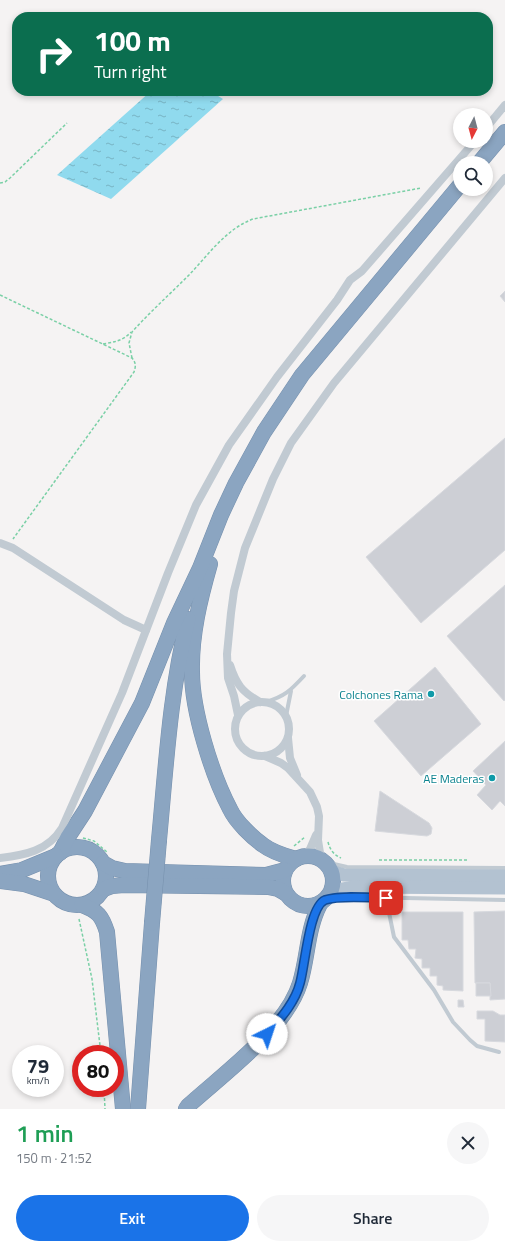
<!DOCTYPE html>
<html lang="en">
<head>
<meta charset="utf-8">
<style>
  body { margin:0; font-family:"Titillium Web",sans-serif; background:#f6f6f7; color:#1f2937; height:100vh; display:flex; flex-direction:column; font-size:15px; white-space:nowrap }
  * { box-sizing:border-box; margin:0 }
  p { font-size:13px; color:#747a83 }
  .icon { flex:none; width:22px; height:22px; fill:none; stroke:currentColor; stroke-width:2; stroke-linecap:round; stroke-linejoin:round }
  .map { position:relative; height:1109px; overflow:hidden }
  .side { display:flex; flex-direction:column; background:#fff; flex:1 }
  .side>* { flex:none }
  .banner { position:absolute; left:12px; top:12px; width:481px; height:84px; border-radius:16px; box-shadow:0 2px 6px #0003; background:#0b6e4f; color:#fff; overflow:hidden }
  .needle { width:26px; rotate:186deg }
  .buttons { position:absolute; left:453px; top:108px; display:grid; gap:8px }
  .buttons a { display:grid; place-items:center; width:40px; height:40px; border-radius:50%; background:#fff; box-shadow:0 2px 6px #0003; font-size:20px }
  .speed { position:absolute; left:12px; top:1045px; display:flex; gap:8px; font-size:20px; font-weight:700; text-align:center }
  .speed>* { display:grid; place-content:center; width:52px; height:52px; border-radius:50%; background:#fff; box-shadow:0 2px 6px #0003; line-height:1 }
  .speed small { font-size:10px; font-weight:400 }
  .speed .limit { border:6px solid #d22; background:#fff; color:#111 }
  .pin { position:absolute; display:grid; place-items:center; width:34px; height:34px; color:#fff; margin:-17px; border-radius:8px; box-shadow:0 2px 6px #0006 }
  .me { position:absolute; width:44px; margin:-22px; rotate:41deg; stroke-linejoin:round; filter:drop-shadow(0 0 3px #0008) }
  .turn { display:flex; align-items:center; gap:14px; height:84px; padding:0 16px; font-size:18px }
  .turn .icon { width:52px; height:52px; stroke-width:2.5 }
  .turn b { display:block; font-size:28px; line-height:34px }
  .round { display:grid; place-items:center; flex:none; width:42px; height:42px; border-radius:21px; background:#f6f6f7 }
  .summary { display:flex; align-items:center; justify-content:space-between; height:68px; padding:0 16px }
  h1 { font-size:24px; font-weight:600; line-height:30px; color:#1e9e55 }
  .primary-button { display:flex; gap:8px; margin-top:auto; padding:8px 16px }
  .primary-button a { flex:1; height:46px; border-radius:24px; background:#1a73e8; color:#fff; font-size:16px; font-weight:600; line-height:46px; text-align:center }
  .primary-button a+a { background:#f6f6f7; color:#1f2937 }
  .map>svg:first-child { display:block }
  .water { fill:url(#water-ripples) }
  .building { fill:#cdcfd5; stroke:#d7d9de }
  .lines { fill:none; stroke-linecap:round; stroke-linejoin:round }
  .highway-casing { stroke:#7690ad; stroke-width:16 }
  .path { stroke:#7ad0a6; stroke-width:1.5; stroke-dasharray:3 2; stroke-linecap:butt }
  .lane { stroke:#c1cad2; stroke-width:4 }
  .street { stroke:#c1cad2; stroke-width:8 }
  .primary { stroke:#b3c2d1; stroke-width:13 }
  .highway { stroke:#8ba5c1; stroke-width:15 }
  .highway-bridge-casing { stroke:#7690ad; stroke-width:16; stroke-linecap:butt }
  .highway-bridge { stroke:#8ba5c1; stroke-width:15 }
  .route-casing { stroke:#114b97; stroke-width:10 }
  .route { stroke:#1a73e8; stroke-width:7 }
  .culture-dot { fill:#0f9aa8; stroke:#fff; stroke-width:1.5 }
  .labels { text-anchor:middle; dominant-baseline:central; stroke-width:3; stroke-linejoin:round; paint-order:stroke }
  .culture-label { font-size:12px; fill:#0d838f; stroke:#fff; text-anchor:end }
</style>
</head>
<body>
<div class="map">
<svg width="505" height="1109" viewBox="0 0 505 1109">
  <defs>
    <pattern id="water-ripples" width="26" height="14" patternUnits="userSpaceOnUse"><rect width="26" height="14" fill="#90daee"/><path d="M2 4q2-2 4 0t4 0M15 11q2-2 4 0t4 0" fill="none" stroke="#78b4c4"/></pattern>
  </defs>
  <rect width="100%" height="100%" fill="#f5f3f3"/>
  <path class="water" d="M 151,91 L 210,91 L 223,99 L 111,199 L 57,175 Z"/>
  <g class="building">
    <path d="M 505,291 L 505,302 L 500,296 Z"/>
    <path d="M 505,438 L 505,550 L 421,623 L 366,557 Z"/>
    <path d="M 505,585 L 505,700 L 504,701 L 447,636 Z"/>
    <path d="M 435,667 L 481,724 L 421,776 L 374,721 Z"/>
    <path d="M 505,741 L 505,806 L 500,801 L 492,810 L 477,795 L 486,785 L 473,771 Z"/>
    <path d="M 380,791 L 429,823 L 432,828 L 431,834 L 427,836 L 375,831 Z"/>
    <path d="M 505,911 L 505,999 L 490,1000 L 490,983 L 475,983 L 474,912 Z"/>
    <path d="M 402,912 L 463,912 L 463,991 L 443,990 L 443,986 L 437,985 L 437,976 L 430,976 L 430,968 L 422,968 L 422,959 L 415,958 L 416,949 L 409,949 L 408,940 L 402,940 Z"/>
    <path d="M 476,983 L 490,983 L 491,996 L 476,996 Z"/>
    <path d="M 458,1000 L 463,1000 L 464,1007 L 458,1007 Z"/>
    <path d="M 477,1011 L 493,1011 L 500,1015 L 505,1015 L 505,1042 L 485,1041 L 485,1019 L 477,1019 Z"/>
  </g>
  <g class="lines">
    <g class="highway-casing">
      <g id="highway">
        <path d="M 479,163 L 505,132"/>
        <path d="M 210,564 C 200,599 191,635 192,672 C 192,711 212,775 230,809 C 236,822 252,837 263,845 C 272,852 285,856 296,859"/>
        <path d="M 159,840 C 166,766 170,691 188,619"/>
        <circle cx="77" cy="876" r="29"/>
        <path d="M 60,853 L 68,837 L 85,811 L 142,703 L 174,623 L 200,568 L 221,515 L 236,483 L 264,432 L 302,375 L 460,185"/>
        <circle cx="308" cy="881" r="25"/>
        <path d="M 103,863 L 112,868 L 125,871 L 266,875 L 285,870"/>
        <path d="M 0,874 L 22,870 L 56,856"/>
        <path d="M 0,881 L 24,884 L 54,894"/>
        <path d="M 104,889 L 112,886 L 124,885 L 268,887 L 278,889 L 285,893"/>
        <path d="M 82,905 C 98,911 102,916 107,932 L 123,1109"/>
        <path d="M 138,1109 L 152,923"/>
        <path d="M 186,1109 L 188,1106 C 223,1074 286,1029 300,983 C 308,957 307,929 320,904"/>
      </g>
    </g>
    <g class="path">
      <path d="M 0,183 L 5,182 L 10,178 L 67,123"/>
      <path d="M 0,295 L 132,358 C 136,363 136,366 134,372 L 13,539"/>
      <path d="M 103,344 C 114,342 123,341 131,332"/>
      <path d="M 132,358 L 129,343 L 132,332 C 150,312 170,294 189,275 C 208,255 226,229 253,219 L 421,188"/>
      <path d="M 83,838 L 94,841 L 107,852"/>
      <path d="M 328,842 C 330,850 334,855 341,858"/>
      <path d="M 294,846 L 305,837"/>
      <path d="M 379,860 L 467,860"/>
      <path d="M 79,919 L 92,979 L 101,1054"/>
      <path d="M 104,1088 L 105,1109"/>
    </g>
    <g class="lane">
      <path d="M 266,702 C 285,696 290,691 304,676"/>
      <path d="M 286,716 L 291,691"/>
      <path d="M 325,862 L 347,867 L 505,868"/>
      <path d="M 386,898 L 394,937 L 434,990 L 453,1022 L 470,1040 L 477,1046 L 499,1052"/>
      <path d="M 325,900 L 355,897 L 505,900"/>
    </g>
    <g class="street">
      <path d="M 486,128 L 505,105"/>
      <path d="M 0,543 L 13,548 L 124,620 L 146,630"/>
      <path d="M 230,665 C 236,684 242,692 260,702"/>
      <circle cx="262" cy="729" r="27"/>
      <path d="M 238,715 L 234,696 L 228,678 L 227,654 L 231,613 L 234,591 L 245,548 L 273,479 L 291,443 L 334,383 L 505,178"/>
      <path d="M 288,738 L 290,758 L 297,775"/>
      <path d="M 265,756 L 281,763 L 288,768 L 310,792 L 317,807 L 319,816 L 318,840 L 321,859"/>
      <path d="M 304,856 L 310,849 L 316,835"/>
      <path d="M 0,858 C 25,855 48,851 62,828 L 122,693 L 168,573 L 196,505 L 229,445 L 277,377 L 337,300 L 350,280 L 362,271 L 475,141"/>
    </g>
    <g class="primary">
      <path d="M 331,871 L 344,875 L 505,876"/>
      <path d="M 332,891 L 354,887 L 505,888"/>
    </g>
    <use href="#highway" class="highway"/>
    <g class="highway-bridge-casing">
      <path id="highway-bridge" d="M 152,923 L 159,840"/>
    </g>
    <use href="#highway-bridge" class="highway-bridge"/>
  </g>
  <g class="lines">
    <g class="route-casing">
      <path id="route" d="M 267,1034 C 280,1019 295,1003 300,983 C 305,966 309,907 325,900 C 339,895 370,898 386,898"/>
    </g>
    <use href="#route" class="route"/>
  </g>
  <g class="culture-dot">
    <circle cx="431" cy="694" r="4"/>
    <circle cx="492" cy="778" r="4"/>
  </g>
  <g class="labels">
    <g class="culture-label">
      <text x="423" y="694">Colchones Rama</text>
      <text x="484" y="778">AE Maderas</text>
    </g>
  </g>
</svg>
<div class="buttons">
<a><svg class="needle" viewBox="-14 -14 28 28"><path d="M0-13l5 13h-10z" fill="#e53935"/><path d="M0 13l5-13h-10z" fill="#747a83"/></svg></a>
<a><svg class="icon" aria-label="search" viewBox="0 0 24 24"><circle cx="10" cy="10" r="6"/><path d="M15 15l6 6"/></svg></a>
</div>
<div class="speed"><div>79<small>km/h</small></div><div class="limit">80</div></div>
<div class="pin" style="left:386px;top:898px;background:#d93025"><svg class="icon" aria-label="arrive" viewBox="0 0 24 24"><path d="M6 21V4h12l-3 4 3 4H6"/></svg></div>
<svg class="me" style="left:267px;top:1034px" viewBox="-20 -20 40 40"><circle r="19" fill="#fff"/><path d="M0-13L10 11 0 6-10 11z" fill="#1a73e8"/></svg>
<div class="banner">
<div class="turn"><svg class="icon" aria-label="right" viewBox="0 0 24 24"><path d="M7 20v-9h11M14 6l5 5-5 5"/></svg><div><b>100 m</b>Turn right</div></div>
</div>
</div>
<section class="side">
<div class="summary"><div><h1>1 min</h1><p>150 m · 21:52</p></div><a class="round"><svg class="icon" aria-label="close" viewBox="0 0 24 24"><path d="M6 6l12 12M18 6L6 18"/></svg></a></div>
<div class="primary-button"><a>Exit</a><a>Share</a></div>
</section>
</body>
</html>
